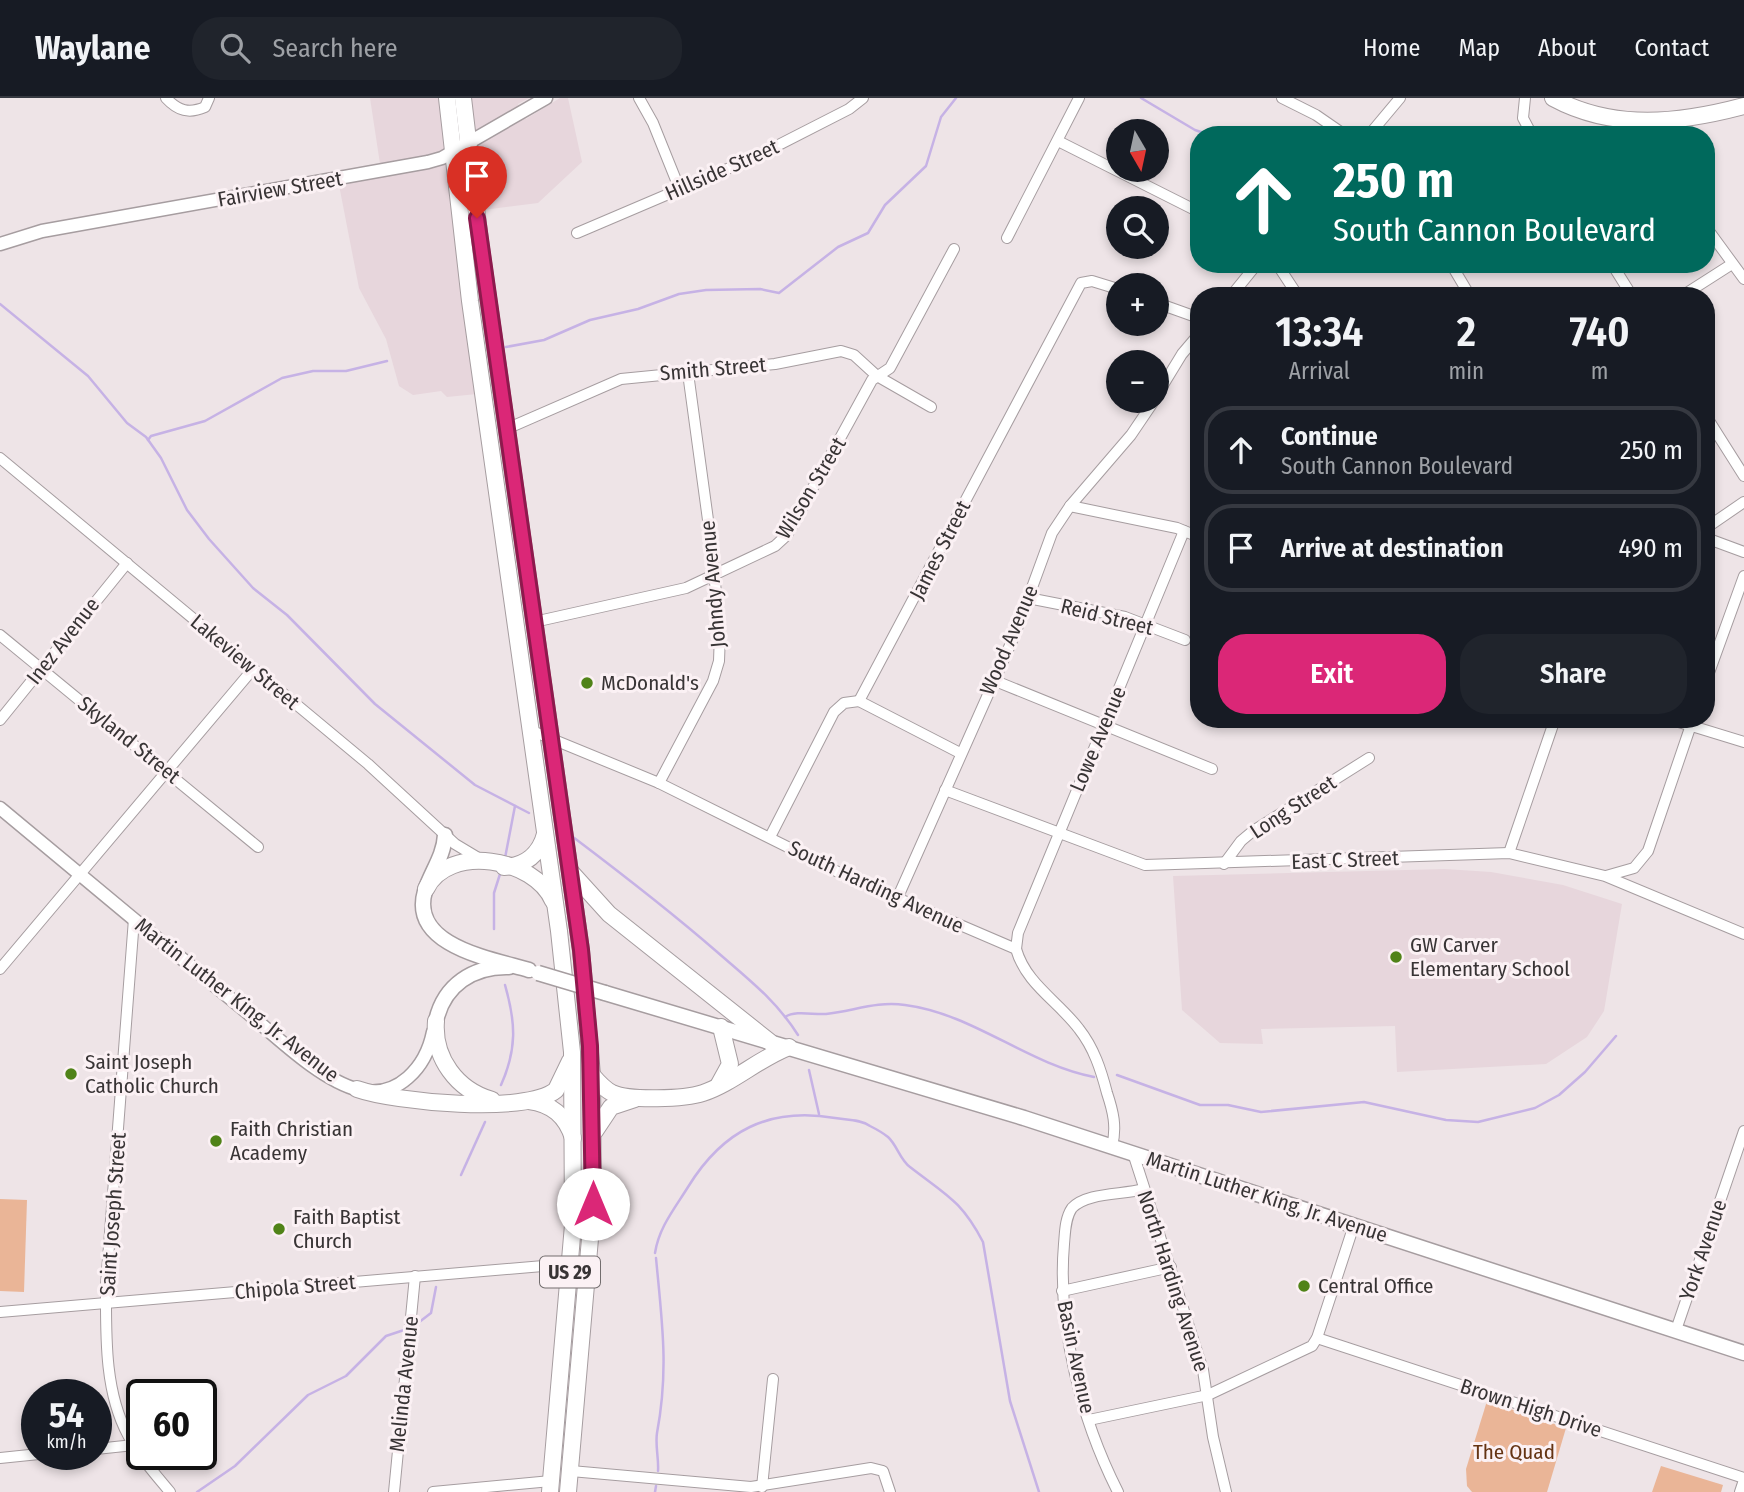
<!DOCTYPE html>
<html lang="en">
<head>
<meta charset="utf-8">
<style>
  body { margin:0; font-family:"Fira Sans Condensed",sans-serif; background:#20242c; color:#f1f3f6; height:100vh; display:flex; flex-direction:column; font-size:26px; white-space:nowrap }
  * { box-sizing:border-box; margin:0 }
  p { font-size:23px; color:#9ea1a6 }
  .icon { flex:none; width:38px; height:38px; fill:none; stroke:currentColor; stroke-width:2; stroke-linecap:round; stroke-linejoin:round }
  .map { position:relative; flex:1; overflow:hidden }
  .sheet { position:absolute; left:1190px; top:189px; width:525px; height:441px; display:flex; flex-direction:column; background:#171b24; border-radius:28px; box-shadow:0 4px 10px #0003 }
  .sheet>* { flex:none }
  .guide { position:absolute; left:1190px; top:28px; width:525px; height:147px; border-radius:28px; box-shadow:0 4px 10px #0003; background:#00695c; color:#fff; overflow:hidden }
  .needle { width:46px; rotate:171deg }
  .controls { position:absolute; left:1106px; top:21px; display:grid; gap:14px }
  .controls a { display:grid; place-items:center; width:63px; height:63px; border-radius:50%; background:#171b24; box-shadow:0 4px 10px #0003; font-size:35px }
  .speed { position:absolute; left:21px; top:1281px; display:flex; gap:14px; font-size:35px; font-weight:700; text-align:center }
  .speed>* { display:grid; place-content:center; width:91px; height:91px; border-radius:50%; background:#171b24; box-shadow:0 4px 10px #0003; line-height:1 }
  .speed small { font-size:18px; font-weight:400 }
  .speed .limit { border:4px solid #111; border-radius:10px; background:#fff; color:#111 }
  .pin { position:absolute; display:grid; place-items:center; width:60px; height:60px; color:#fff; margin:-72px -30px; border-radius:50% 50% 50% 0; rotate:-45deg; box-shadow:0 0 7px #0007 }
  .pin .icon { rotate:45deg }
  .me { position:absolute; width:77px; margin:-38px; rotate:0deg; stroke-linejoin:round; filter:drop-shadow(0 0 5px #0008) }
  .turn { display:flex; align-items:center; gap:24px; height:147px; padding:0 28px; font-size:32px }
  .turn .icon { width:91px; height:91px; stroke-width:2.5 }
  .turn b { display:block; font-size:49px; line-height:60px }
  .eta { display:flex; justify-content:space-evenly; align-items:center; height:119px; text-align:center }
  .eta b { font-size:42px; font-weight:600; line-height:49px }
  .button { display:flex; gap:14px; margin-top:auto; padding:14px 28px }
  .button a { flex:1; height:80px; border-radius:28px; background:#db2777; color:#fff; font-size:28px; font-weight:600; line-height:80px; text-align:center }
  .button a+a { background:#20242c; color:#f1f3f6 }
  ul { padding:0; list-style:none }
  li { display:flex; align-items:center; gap:21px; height:88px; margin:0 14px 10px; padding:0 14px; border:4px solid #363941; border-radius:28px }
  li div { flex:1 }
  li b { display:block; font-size:26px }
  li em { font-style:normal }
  header { display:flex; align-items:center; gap:42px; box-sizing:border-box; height:98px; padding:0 35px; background:#171b24; border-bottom:2px solid #363941 }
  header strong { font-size:33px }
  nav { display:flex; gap:38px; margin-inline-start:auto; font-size:24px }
  .search { width:490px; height:63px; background:#20242c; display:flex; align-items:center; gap:18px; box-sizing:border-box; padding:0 24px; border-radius:28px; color:#9ea1a6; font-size:26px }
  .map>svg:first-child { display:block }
  .built { fill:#e7d6dc }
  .green { fill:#eab597 }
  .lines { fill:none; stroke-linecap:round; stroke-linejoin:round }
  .stream { stroke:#c6b2e5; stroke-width:2.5 }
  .minor-casing { stroke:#a69da0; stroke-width:12 }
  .tertiary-casing { stroke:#a69da0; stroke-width:15 }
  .secondary-casing { stroke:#a69da0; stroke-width:17 }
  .primary-casing { stroke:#a69da0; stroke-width:18 }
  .minor { stroke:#fff; stroke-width:10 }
  .tertiary { stroke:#fff; stroke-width:12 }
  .secondary { stroke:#fff; stroke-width:14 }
  .primary { stroke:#fff; stroke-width:16 }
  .secondary-bridge-casing { stroke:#a69da0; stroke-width:17; stroke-linecap:butt }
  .secondary-bridge { stroke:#fff; stroke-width:14 }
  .route-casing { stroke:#8e194d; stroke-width:18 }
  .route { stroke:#db2777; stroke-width:12 }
  .poi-dot { fill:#508318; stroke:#fbf1f4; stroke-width:2.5 }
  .labels { text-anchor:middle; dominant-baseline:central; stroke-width:6; stroke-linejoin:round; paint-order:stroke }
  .shield { fill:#fbf1f4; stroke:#726d6e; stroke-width:2 }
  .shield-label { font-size:19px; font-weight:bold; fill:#383435 }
  .street-label { font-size:21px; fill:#383435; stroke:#fbf1f4 }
  .poi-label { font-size:21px; fill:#383435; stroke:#fbf1f4; text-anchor:start }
  .park-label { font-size:21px; fill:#653413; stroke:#fbf1f4 }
</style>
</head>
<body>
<header>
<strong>Waylane</strong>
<div class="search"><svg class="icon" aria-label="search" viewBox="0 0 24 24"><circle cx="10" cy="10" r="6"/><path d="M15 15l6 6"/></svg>Search here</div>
<nav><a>Home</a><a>Map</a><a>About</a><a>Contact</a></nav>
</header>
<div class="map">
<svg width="1744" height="1394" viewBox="0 0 1744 1394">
  <rect width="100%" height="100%" fill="#eee4e7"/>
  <g class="built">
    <path d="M 370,0 L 439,0 L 477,296 L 447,299 L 441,293 L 413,297 L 399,288 L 386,241 L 359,190 L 339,87 L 382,79 Z"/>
    <path d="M 471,0 L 529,0 L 518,6 L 526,21 L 560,0 L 568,0 L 582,64 L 538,105 L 483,112 Z"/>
    <path d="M 1445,771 L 1491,774 L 1563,787 L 1622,806 L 1604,913 L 1587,939 L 1546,966 L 1397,974 L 1395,928 L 1261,931 L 1263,946 L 1220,945 L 1182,912 L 1173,778 Z"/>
  </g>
  <g class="green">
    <path d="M 0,1101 L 27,1102 L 24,1194 L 0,1193 Z"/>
    <path d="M 1487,1303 L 1566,1330 L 1547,1394 L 1472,1394 L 1467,1388 L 1466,1371 Z"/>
    <path d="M 1661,1368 L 1723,1387 L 1721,1394 L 1652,1394 Z"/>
  </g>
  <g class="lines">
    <g class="stream">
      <path d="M 1141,0 L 1195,32 L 1210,37"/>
      <path d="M 0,206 L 88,278 L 127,325 L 146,339 L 161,360 L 187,412 L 209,441 L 253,490 L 287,517 L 375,606 L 475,687 L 529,715"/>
      <path d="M 506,249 L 544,242 L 590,222 L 638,211 L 679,196 L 706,192 L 760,191 L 779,195 L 838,149 L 868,135 L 885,107 L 926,68 L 941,19 L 956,0"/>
      <path d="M 148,342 L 151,338 L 205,323 L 282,280 L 313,273 L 346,273 L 387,263"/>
      <path d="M 573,739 C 622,776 670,813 716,853 C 747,880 776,902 798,937"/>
      <path d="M 505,760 L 515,708"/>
      <path d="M 494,831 L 494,795 L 500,776"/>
      <path d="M 785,919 C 796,912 813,917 826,916 C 854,913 876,903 905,907 C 974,916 1027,966 1094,979"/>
      <path d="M 809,972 L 819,1016"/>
      <path d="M 1117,977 L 1200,1007 L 1228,1007 L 1261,1014 L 1364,1004 L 1446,1022 L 1478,1024 L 1535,1010 L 1559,997 L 1585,974 L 1616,938"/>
      <path d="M 501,987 C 517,951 516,925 505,887"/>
      <path d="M 461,1077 L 485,1024"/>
      <path d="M 655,1155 C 659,1129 675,1110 688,1089 C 723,1032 769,1009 835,1020 C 846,1022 860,1021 870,1028 C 876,1031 883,1035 888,1039 C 897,1047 900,1062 910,1069 C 946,1097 961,1102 983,1144 L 1010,1303 L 1039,1394"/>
      <path d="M 656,1160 C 662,1224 669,1271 657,1335 C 655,1347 659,1361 658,1373"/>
      <path d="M 418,1225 L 431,1215 L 436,1189"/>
      <path d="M 197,1394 L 235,1368 L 308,1297 L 346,1278 L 386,1238 L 404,1232"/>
      <path d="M 655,1394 L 656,1388"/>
    </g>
    <g class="minor-casing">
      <g id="minor">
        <path d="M 166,0 C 178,13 189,16 205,9 L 209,0"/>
        <path d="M 639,0 L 653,25 L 680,92"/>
        <path d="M 1282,0 L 1316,17 L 1345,37"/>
        <path d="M 1525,0 L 1523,20 L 1532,37"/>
        <path d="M 1369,37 L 1400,0"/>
        <path d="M 1058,43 L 1199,114"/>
        <path d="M 1706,129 L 1744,181"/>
        <path d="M 577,135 L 753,60 L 849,11 L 863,0"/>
        <path d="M 1007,140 L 1079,0"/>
        <path d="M 1277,166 L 1298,198"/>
        <path d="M 1451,166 L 1470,198"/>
        <path d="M 1612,166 L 1632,198"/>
        <path d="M 1231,198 L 1257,166"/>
        <path d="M 1682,198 L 1732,166"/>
        <path d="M 1157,205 L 1199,220"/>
        <path d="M 1157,297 L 1182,256 L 1199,236"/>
        <path d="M 1706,318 L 1744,378"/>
        <path d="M 504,332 L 621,281 L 775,266 L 841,253 L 854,257 L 877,278 L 931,309"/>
        <path d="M 0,360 L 368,666 L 455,746 L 480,761"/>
        <path d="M 1070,408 L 1177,430 L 1199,439"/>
        <path d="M 1706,430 L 1744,404"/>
        <path d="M 1706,440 L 1744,454"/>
        <path d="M 1028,500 L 1125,519 L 1185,542"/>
        <path d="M 534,524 L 686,490 L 775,448 L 787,437 L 872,282 L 890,270 L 954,151"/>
        <path d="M 0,537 L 258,749"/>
        <path d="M 993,582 L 1212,671"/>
        <path d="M 1706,583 L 1744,478"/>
        <path d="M 859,603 L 1081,185 L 1092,183 L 1118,191"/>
        <path d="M 859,603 L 960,655"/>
        <path d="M 1669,621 L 1744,644"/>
        <path d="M 0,622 L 127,465"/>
        <path d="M 530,632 L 659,685 L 846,778 L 1016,851 C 1026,886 1058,903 1079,931 C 1094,950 1101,972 1107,995 C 1113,1013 1117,1029 1112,1048"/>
        <path d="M 659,685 L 713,583 L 719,563 L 720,535 L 711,444 L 688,275"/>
        <path d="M 945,692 L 1145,767 L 1509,755 L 1605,778 L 1744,836"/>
        <path d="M 770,739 L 834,614 L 844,605 L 859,603"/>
        <path d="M 1509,755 L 1555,621"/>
        <path d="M 1224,766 L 1241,743 L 1253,733 L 1369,660"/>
        <path d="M 1606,778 L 1634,770 L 1648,753 L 1693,621"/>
        <path d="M 897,801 L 1015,536 L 1052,435 L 1070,408 L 1131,337 L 1154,303"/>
        <path d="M 134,821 L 106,1187 C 106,1235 104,1293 128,1337 C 139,1358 155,1376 170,1394"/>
        <path d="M 1016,851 L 1018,835 L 1184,433"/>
        <path d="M 0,871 L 253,571"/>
        <path d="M 1133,1055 L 1203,1272 L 1213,1339 L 1226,1394"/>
        <path d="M 1062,1193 L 1171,1169"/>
        <path d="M 0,1214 L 590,1164"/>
        <path d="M 1676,1232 L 1744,1033"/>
        <path d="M 1317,1240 L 1744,1380"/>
        <path d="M 1089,1322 L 1208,1297 L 1312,1248 L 1317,1240 L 1354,1127"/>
        <path d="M 96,1351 L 134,1347"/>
        <path d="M 0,1360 L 39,1356"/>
        <path d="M 571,1373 L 751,1389 L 871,1370 L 883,1373 L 890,1394"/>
        <path d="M 762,1389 L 773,1281"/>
        <path d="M 394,1394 L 415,1178"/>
        <path d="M 433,1394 L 551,1383"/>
        <path d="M 1118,1394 C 1081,1321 1057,1228 1064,1146 C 1065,1135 1065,1120 1072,1110 C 1087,1094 1124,1097 1143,1091"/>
        <path d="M 1740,1394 L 1744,1382"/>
      </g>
    </g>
    <g class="tertiary-casing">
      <g id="tertiary">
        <path d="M 0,146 L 42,133 L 428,64 L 442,60 L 546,0"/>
        <path d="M 0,710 C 80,777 161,844 242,910 C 273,935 319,982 359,992 C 398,1001 426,969 433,934"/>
      </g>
    </g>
    <g class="secondary-casing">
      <g id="secondary">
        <path d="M 445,737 C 444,758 431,774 425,793 C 409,848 492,861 529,872"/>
        <path d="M 605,895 L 1024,1020 L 1744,1255"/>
        <path d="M 436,923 C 444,887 473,868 509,869"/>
      </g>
    </g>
    <g class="primary-casing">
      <g id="primary">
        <path d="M 447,0 L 470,203 L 559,833 L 572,954 L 573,1127 L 550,1394"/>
        <path d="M 463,0 L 480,143 L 581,852 L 592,977 L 593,1106 L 568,1394"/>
        <path d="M 1553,0 C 1614,33 1680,25 1744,8"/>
        <path d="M 504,769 C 525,768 540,756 545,736"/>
        <path d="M 570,773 L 609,816 L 770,944"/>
        <path d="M 426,791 C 448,745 535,760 553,803"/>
        <path d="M 436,923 C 433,960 457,992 492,1002"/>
        <path d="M 592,977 C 598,984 604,991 612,995 C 629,1003 685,1001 703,995 C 733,985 758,961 789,949"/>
        <path d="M 719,986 L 730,966 L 721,929"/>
        <path d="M 357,991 C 394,1004 526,1017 556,992 L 570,963"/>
        <path d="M 529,1003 C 552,1006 566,1018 573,1040"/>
        <path d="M 595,1033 L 611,1009 L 635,1001"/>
      </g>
    </g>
    <use href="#minor" class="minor"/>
    <use href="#tertiary" class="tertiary"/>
    <use href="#secondary" class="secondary"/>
    <use href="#primary" class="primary"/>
    <g class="secondary-bridge-casing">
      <path id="secondary-bridge" d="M 538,875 L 605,895"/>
    </g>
    <use href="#secondary-bridge" class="secondary-bridge"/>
  </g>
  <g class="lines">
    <g class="route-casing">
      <path id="route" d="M 477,120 L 581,852 L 590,948 L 593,1106"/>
    </g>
    <use href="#route" class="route"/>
  </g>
  <g class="poi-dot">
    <circle cx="587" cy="585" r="7"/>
    <circle cx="1396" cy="859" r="7"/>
    <circle cx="71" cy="976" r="7"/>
    <circle cx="216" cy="1043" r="7"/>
    <circle cx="279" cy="1131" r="7"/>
    <circle cx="1304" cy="1188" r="7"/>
  </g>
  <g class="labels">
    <rect class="shield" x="540" y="1158.5" width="60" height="31" rx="5"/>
    <g class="shield-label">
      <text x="570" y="1174">US 29</text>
    </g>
    <g class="street-label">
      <text transform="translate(722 72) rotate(-24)">Hillside Street</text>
      <text transform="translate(280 91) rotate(-10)">Fairview Street</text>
      <text transform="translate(713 271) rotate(-5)">Smith Street</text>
      <text transform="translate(811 390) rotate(-59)">Wilson Street</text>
      <text transform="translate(940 452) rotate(-63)">James Street</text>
      <text transform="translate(713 486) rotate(-95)">Johndy Avenue</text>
      <text transform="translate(1107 519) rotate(14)">Reid Street</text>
      <text transform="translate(1009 542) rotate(-67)">Wood Avenue</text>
      <text transform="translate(63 543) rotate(-52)">Inez Avenue</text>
      <text transform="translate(245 564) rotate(40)">Lakeview Street</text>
      <text transform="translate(1098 641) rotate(-67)">Lowe Avenue</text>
      <text transform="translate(129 642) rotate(39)">Skyland Street</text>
      <text transform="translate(1293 709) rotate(-33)">Long Street</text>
      <text transform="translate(1345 762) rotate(-2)">East C Street</text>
      <text transform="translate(876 789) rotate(25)">South Harding Avenue</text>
      <text transform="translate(237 902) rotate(38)">Martin Luther King, Jr. Avenue</text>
      <text transform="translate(1267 1099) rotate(18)">Martin Luther King, Jr. Avenue</text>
      <text transform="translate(113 1116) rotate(-86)">Saint Joseph Street</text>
      <text transform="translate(1703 1152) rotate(-71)">York Avenue</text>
      <text transform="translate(1173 1183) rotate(72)">North Harding Avenue</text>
      <text transform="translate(295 1189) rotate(-5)">Chipola Street</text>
      <text transform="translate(1076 1259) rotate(78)">Basin Avenue</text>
      <text transform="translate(404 1286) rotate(-84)">Melinda Avenue</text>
      <text transform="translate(1531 1310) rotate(18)">Brown High Drive</text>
    </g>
    <g class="poi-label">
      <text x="601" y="585">McDonald's</text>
      <text x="1410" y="847">GW Carver<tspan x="1410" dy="24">Elementary School</tspan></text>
      <text x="85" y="964">Saint Joseph<tspan x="85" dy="24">Catholic Church</tspan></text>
      <text x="230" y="1031">Faith Christian<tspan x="230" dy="24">Academy</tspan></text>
      <text x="293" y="1119">Faith Baptist<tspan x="293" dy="24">Church</tspan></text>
      <text x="1318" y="1188">Central Office</text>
    </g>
    <g class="park-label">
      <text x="1514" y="1354">The Quad</text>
    </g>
  </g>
</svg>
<div class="controls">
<a><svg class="needle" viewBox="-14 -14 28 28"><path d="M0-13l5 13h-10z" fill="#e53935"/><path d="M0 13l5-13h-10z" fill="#9ea1a6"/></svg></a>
<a><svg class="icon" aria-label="search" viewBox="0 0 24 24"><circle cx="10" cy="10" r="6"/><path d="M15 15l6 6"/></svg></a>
<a>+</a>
<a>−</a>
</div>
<div class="speed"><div>54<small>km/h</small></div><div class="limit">60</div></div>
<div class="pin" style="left:477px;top:120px;background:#d93025"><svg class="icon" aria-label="arrive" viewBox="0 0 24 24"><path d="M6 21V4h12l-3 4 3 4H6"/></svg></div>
<svg class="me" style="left:593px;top:1106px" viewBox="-20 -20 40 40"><circle r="19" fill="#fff"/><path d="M0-13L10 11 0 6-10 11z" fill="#db2777"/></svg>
<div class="guide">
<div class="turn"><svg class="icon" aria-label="ahead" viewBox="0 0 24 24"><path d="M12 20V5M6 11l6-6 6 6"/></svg><div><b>250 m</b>South Cannon Boulevard</div></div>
</div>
<section class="sheet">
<div class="eta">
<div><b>13:34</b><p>Arrival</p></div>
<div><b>2</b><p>min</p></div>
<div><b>740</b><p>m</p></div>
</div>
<ul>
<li><svg class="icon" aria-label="ahead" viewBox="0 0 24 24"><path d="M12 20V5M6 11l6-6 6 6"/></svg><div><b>Continue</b><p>South Cannon Boulevard</p></div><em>250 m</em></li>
<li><svg class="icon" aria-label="arrive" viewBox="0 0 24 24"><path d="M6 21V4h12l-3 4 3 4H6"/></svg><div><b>Arrive at destination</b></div><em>490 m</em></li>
</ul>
<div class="button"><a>Exit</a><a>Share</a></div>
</section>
</div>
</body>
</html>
